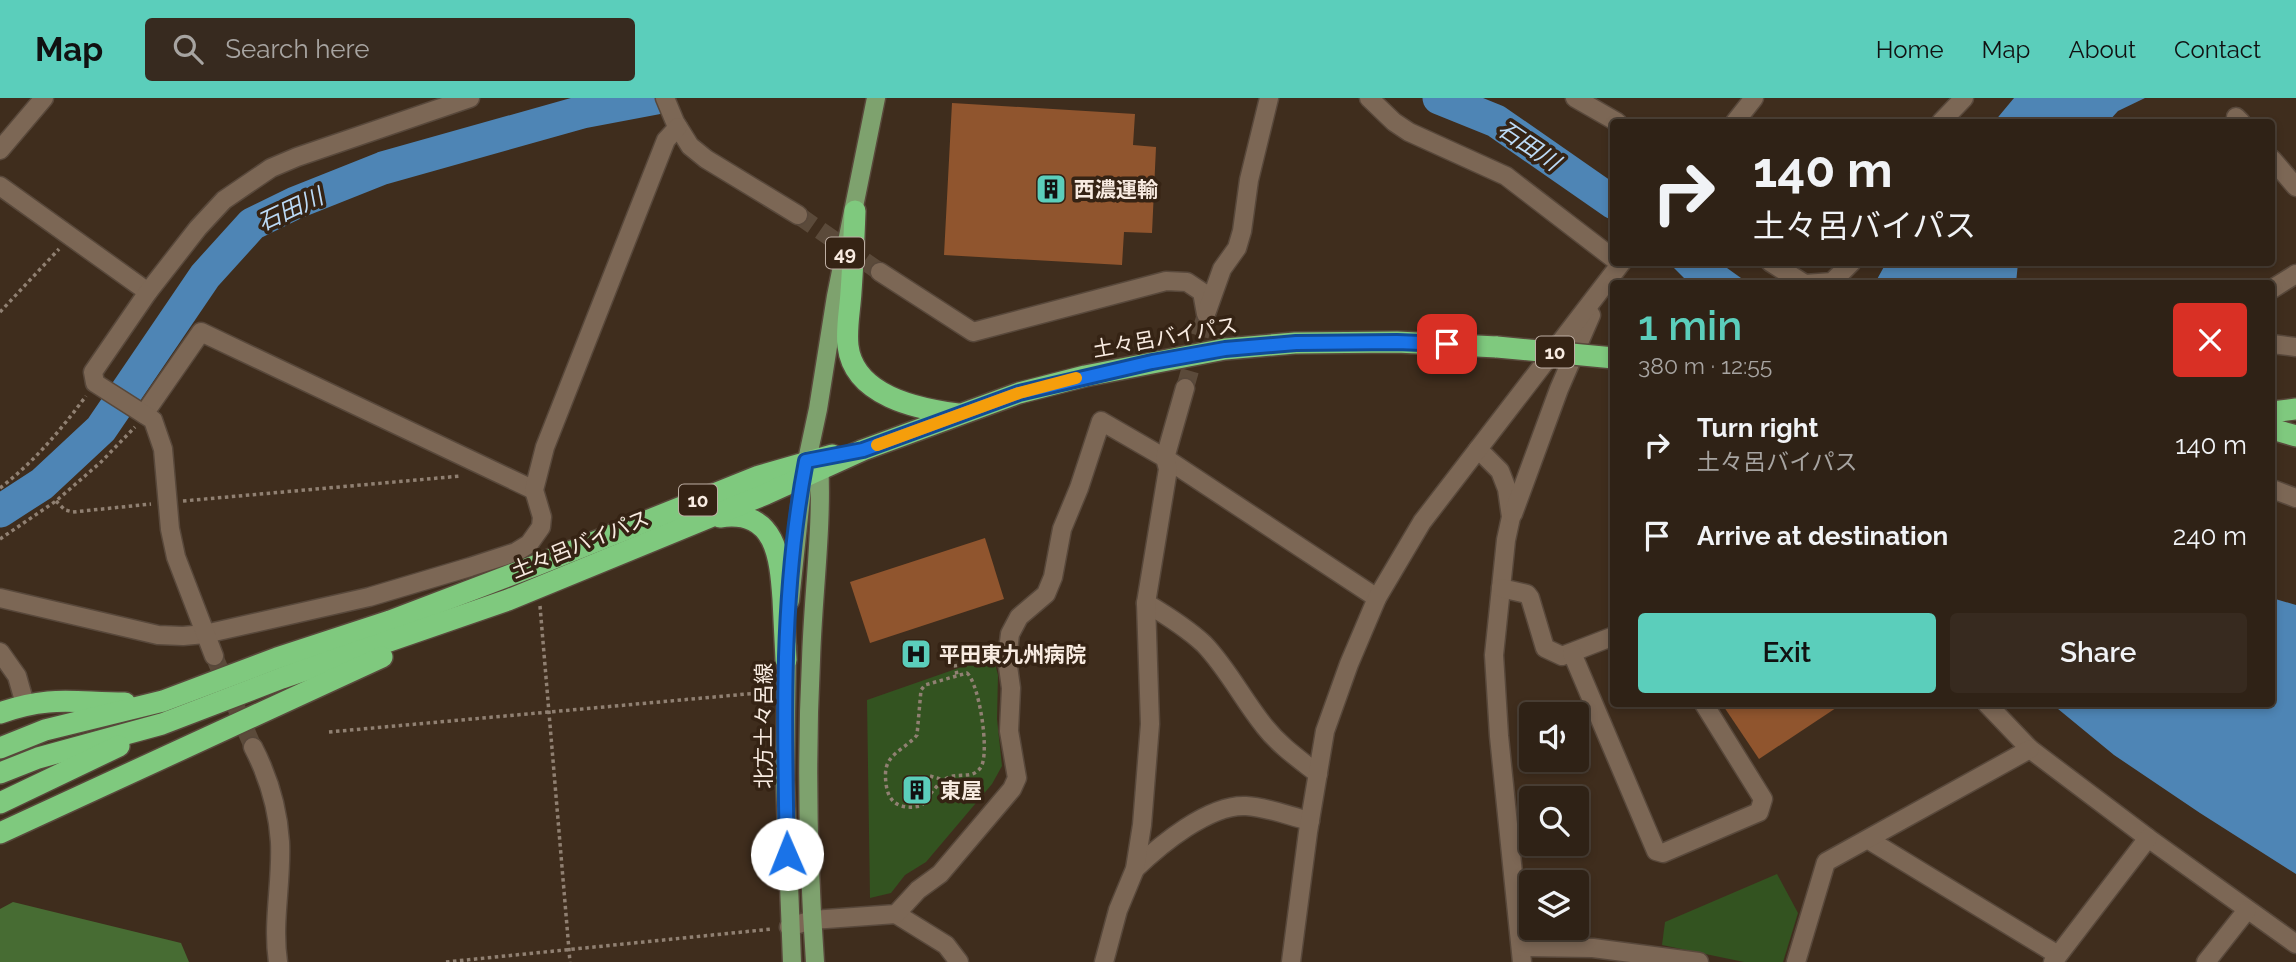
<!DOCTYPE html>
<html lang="en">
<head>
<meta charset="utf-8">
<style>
  body { margin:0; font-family:Raleway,"Noto Sans JP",sans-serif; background:#372a1f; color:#f1f3f6; height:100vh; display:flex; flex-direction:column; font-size:26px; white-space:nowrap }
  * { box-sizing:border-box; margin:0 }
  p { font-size:23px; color:#a7a4a1 }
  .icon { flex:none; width:38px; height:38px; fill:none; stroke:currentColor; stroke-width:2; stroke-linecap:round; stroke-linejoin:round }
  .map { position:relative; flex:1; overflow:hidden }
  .sheet { position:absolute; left:1610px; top:182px; width:665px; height:427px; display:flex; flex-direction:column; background:#2f2216; border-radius:7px; box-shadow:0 4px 10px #0003,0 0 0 2px #4a3f35 }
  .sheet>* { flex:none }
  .top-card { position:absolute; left:1610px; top:21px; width:665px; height:147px; border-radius:7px; box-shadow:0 4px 10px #0003,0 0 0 2px #4a3f35; background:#2f2216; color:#f1f3f6; overflow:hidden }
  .controls { position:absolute; left:1519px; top:604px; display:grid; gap:14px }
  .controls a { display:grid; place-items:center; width:70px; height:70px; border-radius:7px; background:#2f2216; box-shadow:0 4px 10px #0003,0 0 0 2px #4a3f35; font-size:35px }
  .pin { position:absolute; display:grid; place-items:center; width:60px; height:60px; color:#fff; margin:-30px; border-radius:14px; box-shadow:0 4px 10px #0006 }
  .me { position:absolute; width:77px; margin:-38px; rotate:359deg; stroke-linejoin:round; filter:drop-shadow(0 0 5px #0008) }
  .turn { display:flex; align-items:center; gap:24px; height:147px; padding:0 28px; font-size:32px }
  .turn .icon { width:91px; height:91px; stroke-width:2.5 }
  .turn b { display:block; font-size:49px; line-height:60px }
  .round { display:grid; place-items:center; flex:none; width:74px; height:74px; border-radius:7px; background:#372a1f }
  .overview { display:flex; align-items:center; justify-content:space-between; height:119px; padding:0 28px }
  h1 { font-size:42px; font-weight:600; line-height:52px; color:#5bcebb }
  .button { display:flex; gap:14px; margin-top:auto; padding:14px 28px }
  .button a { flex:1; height:80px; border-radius:7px; background:#5bcebb; color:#111; font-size:28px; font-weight:600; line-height:80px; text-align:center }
  .button a+a { background:#372a1f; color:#f1f3f6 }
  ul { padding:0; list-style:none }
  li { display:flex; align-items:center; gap:21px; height:91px; padding:0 28px }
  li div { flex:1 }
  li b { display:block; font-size:26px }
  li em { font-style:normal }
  header { display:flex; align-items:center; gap:42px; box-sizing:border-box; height:98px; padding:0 35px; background:#5bcebb; color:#111 }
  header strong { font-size:33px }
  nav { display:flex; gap:38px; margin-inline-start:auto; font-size:24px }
  .search { width:490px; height:63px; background:#372a1f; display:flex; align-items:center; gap:18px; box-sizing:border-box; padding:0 24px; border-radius:7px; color:#a7a4a1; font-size:26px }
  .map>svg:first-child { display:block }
  .green { fill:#335320 }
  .forest { fill:#476c33 }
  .water { fill:#4e85b5 }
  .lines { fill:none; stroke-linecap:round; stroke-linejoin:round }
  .river { stroke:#4e85b5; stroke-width:33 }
  .building { fill:#90552e }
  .minor-tunnel { stroke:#5b4a3a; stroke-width:18; stroke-dasharray:18 9; stroke-linecap:butt }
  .minor-casing { stroke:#58483b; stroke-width:21 }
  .major-casing { stroke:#58483b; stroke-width:21 }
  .highway-casing { stroke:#58483b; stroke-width:24 }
  .path { stroke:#908072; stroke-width:3.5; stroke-dasharray:3.5 3.5; stroke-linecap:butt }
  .minor { stroke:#7c6755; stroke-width:18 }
  .major { stroke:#7ea26e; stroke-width:18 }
  .highway { stroke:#7fc97e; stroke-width:21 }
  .highway-bridge-casing { stroke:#58483b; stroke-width:24; stroke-linecap:butt }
  .highway-bridge { stroke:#7fc97e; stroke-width:21 }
  .route-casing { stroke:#114b97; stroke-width:18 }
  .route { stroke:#1a73e8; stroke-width:12 }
  .slow { stroke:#f59e0b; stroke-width:12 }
  .labels { text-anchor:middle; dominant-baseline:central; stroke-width:7; stroke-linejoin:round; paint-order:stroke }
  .shield { fill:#352314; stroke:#beafa4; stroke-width:2 }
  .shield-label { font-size:19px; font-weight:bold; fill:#f8ebe1 }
  .poi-label { font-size:21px; font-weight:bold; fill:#f8ebe1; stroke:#352314; text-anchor:start }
  .street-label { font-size:21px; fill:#f8ebe1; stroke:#352314 }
  .water-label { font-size:23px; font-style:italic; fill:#bcdaf6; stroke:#352314 }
</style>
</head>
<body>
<header>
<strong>Map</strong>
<div class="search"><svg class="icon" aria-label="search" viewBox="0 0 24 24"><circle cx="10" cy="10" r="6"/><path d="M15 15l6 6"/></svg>Search here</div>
<nav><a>Home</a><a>Map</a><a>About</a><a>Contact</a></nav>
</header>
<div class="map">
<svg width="2296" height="864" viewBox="0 0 2296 864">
  <rect width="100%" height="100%" fill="#3f2d1d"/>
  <g class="green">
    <path d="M 993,558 L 998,577 L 997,621 L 1002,668 L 992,686 L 926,764 L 905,777 L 891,795 L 870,800 L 867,602 Z"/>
    <path d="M 1777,776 L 1798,815 L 1783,864 L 1744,864 L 1662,847 L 1665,824 Z"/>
  </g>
  <path class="forest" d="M 13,804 L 181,845 L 189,864 L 0,864 L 0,811 Z"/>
  <g class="water">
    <path d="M 2014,0 L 2145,0 L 2118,13 L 2108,24 L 1994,24 Z"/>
    <path d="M 1668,164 L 1720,165 L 1748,185 L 1689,185 Z"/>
    <path d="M 1886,165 L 1886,164 L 2018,165 L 2016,185 L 1875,185 Z"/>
    <path d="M 2272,500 L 2296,507 L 2296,776 L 2200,715 L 2114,657 L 2052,606 L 2272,606 Z"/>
  </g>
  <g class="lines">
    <g class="river">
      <path d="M 1439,0 L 1496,23 L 1614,105"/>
      <path d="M 0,413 L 42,386 L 101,331 L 205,178 L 252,126 L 295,105 L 383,70 L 582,14 L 656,0"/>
    </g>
  </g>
  <g class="building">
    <path d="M 952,5 L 1135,16 L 1133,47 L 1156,49 L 1152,135 L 1124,134 L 1122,167 L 944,157 Z"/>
    <path d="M 985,440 L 1004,501 L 870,545 L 850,484 Z"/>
    <path d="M 1722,606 L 1842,606 L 1759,661 Z"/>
  </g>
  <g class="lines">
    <g class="minor-tunnel">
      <path d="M 798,117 L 880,174"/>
      <path d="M 1185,290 L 1206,216"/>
      <path d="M 214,558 L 253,649"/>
    </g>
    <g class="minor-casing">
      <g id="minor">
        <path d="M 665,0 L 675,24 L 690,48 L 706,61 L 798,117"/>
        <path d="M 1369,0 L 1394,24 L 1409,34 L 1506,78 L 1614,161"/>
        <path d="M 1575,0 L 1617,24"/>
        <path d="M 2236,19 L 2241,24"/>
        <path d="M 1735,24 L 1754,0"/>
        <path d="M 1941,24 L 1964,0"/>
        <path d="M 0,52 L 44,0"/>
        <path d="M 2272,61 L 2296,89"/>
        <path d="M 0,88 L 148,194"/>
        <path d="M 1770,164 L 1805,186"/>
        <path d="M 880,174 L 973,234 L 1166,183 L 1187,184 L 1202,194 L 1206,216"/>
        <path d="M 1805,186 L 1832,184 L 1852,164"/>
        <path d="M 2272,191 L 2296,176"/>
        <path d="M 1207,213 L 1222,171 L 1237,150 L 1242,133 L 1249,82 L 1269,0"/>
        <path d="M 2272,246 L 2296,249"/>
        <path d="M 144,316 L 201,234 L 534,392"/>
        <path d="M 1478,351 L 1500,373 L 1507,391 L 1511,419 L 1506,442 L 1494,557 L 1499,638 L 1522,864"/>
        <path d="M 2272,391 L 2296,400"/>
        <path d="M 1513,416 L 1559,291 L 1591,217"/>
        <path d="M 1501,490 L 1527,496 L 1530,500 L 1545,550 L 1562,558 L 1614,538"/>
        <path d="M 0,500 L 158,537 L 183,538 L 205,536 L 369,499 L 470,469 L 516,454 L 529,446 L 541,429 L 542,419 L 534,392 L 545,349 L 666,42 L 678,29"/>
        <path d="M 1146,505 C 1166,517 1187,530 1204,546 C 1228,571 1243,602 1265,629 C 1280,648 1299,661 1318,676"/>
        <path d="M 0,554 L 17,578 L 25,606"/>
        <path d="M 1572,555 L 1656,753 L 1663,755 L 1759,714 L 1763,701 L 1704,606"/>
        <path d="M 214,558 L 176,459 L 170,431 L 163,351 L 153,322 L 95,285 L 93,274 L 148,194 L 198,130 L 224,102 L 271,70 L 297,59 L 470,0"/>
        <path d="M 1987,606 L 2030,651 L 2148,740 L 2296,846"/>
        <path d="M 253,649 C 268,678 278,711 280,744 C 282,784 272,824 278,864"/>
        <path d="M 1869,742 L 2058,857"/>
        <path d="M 1135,771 C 1160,747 1209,706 1246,708 C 1267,709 1289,718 1310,723"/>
        <path d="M 896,816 L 946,847 L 959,864"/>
        <path d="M 789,829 L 812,822 L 896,816 L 918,792 L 940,776 L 1012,691 L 1017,680 L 1009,633 L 1011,590 L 1007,561 L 1010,536 L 1019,519 L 1046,496 L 1053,479 L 1062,431 L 1079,390 L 1101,323 L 1165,360 L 1377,500"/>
        <path d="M 1521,849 L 1593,850 L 1699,864"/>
        <path d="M 1104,864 L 1118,812 L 1135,771 L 1142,727 L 1150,626 L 1146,505 L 1168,371 L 1165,360 L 1185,290"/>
        <path d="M 1291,864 L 1308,734 L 1325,633 L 1349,566 L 1377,500 L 1422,424 L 1622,164"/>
        <path d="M 1796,864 L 1826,764 L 2030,651"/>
        <path d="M 2053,864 L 2148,740"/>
        <path d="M 2206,864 L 2247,812"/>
      </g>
    </g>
    <g class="major-casing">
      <g id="major">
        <path d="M 790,503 L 803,381 L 818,311 L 836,198 L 876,0"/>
        <path d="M 787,548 L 785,682 L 792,864"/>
        <path d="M 815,864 C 808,764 806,662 811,562 C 813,494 823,428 819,360"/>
      </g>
    </g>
    <g class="highway-casing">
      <g id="highway">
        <path d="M 855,113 C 854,140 853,167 851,194 C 850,212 846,230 848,248 C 854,298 917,311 958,316"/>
        <path d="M 2272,314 L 2296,311"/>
        <path d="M 2272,331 L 2296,338"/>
        <path d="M 720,419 C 776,411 780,459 783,501 C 784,521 785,541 786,562"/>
        <path d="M 0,615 C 50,597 75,605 125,605"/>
        <path d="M 0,650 L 45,632 L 163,603 L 277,560 L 390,523 L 537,467 L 759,378 L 832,357"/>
        <path d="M 0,675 L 38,660 L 162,626 L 282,580 L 508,502 L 766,396 L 863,352 L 1019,295 L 1085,278 L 1225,251 L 1295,245 L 1397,244 L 1497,249"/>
        <path d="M 0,705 L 119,648"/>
        <path d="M 0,735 L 382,559"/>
      </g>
    </g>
    <g class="path">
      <path d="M 0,214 L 59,151"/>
      <path d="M 0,390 C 34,364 60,333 86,298"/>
      <path d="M 56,403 L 65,412 L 73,414 L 151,406"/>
      <path d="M 183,403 L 461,378"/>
      <path d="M 0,441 L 56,403 L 101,364 L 135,329"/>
      <path d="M 540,508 L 570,864"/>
      <path d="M 955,566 L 957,577"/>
      <path d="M 967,575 C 979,585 990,654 981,669 C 973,682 958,674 947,680 C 936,686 929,699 921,708 C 901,712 888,706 886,685 C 885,678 885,669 889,663 C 895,653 909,647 917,637 L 921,592 L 925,587 Z"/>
      <path d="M 329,634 L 769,594"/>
      <path d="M 930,678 L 944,682"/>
      <path d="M 446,864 L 772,831"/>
    </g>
    <use href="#minor" class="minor"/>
    <use href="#major" class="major"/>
    <use href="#highway" class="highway"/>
    <g class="highway-bridge-casing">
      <path id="highway-bridge" d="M 1497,249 L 1614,260"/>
    </g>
    <use href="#highway-bridge" class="highway-bridge"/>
  </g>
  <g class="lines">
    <g class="route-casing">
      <path id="route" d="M 787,756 C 784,625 781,492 806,363 L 863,352 L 1019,295 L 1152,264 L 1225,251 L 1296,245 L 1397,244 L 1447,246"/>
    </g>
    <use href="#route" class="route"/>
    <path class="slow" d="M 877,347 L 1019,295 L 1076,280"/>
  </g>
  <defs>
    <g id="building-square" transform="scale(1.575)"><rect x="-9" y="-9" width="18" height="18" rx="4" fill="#5bcebb" stroke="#352314"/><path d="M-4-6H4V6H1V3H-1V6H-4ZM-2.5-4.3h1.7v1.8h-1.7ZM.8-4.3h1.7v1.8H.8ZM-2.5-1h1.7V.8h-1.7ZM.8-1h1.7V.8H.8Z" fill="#111"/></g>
    <g id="hospital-square" transform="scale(1.575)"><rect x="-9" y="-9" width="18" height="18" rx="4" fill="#5bcebb" stroke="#352314"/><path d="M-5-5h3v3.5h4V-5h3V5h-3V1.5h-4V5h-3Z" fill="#111"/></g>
  </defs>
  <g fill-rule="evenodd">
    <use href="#building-square" x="1051" y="91"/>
    <use href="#hospital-square" x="916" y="556"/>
    <use href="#building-square" x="917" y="692"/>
  </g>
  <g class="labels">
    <g class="shield">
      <rect x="826" y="139.5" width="38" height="31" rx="5"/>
      <rect x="1536" y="238.5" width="38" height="31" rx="5"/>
      <rect x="679" y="386.5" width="38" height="31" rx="5"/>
    </g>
    <g class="shield-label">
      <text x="845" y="155">49</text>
      <text x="1555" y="254">10</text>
      <text x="698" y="402">10</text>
    </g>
    <g class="poi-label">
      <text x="1074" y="91">西濃運輸</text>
      <text x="939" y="556">平田東九州病院</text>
      <text x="940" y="692">東屋</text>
    </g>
    <g class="street-label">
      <text transform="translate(1165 239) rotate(-10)">土々呂バイパス</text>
      <text transform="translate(580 446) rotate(-22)">土々呂バイパス</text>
      <text transform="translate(763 628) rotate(-90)">北方土々呂線</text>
    </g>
    <g class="water-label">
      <text transform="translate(1529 47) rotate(34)">石田川</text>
      <text transform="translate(290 111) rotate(-25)">石田川</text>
    </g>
  </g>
</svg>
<div class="controls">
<a><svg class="icon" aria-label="sound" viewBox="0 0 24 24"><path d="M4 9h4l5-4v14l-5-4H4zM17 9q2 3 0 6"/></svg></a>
<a><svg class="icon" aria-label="search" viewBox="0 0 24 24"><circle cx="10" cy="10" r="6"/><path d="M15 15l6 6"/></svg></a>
<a><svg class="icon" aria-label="layers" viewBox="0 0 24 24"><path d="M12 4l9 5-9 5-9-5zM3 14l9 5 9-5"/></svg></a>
</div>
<div class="pin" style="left:1447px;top:246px;background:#d93025"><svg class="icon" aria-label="arrive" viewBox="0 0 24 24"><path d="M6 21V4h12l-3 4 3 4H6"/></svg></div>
<svg class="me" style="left:787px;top:756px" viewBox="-20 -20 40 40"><circle r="19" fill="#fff"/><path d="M0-13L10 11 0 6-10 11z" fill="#1a73e8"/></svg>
<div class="top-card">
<div class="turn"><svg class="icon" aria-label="right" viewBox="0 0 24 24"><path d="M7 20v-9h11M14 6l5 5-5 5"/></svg><div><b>140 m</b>土々呂バイパス</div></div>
</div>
<section class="sheet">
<div class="overview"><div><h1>1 min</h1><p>380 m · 12:55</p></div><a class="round" style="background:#d93025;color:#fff"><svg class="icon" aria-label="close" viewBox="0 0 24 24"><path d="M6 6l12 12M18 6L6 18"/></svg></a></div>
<ul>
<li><svg class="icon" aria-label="right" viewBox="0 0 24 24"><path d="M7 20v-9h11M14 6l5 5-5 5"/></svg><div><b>Turn right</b><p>土々呂バイパス</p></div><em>140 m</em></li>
<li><svg class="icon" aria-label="arrive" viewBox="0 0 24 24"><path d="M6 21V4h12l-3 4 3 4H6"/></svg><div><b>Arrive at destination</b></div><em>240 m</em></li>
</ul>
<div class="button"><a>Exit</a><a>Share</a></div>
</section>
</div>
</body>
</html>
